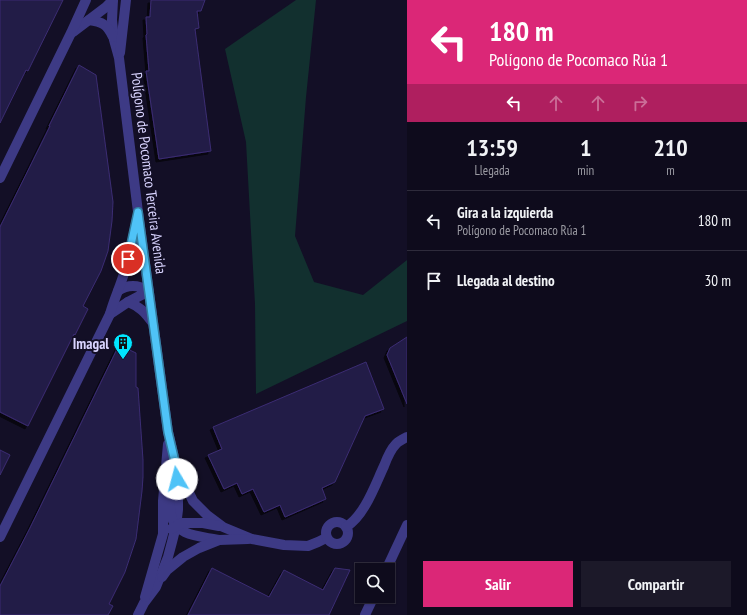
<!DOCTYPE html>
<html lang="es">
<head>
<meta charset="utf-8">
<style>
  body { margin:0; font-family:"PT Sans Narrow",sans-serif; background:#1c1929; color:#f1f3f6; height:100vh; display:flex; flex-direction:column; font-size:15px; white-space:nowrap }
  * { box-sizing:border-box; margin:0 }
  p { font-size:13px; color:#9b9ba3 }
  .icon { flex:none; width:22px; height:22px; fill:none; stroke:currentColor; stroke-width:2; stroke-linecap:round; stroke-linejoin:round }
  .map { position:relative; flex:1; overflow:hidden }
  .drawer { display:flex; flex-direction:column; background:#0e0b1c; width:340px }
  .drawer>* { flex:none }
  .guide { background:#db2777; color:#fff; overflow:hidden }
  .controls { position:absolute; left:355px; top:563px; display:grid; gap:8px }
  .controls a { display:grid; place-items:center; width:40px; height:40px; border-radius:0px; background:#0e0b1c; box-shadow:0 1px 3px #0004,0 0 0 1px #2e2b3b; font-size:20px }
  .pin { position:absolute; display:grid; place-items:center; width:34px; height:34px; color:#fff; margin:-17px; border:2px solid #fff; border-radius:50%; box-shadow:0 1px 4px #0007 }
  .me { position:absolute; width:44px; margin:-22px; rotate:352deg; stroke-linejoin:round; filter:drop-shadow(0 0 3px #0008) }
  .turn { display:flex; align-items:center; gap:14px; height:84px; padding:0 16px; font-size:18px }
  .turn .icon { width:52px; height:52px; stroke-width:2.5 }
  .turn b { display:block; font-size:28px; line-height:34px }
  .lanes { display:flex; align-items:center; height:38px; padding:0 16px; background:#0003; justify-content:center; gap:20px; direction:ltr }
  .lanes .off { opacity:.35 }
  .eta { display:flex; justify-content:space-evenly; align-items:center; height:68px; text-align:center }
  .eta b { font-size:24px; font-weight:700; line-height:28px }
  .button { display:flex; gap:8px; margin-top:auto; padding:8px 16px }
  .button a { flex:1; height:46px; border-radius:0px; background:#db2777; color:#fff; font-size:16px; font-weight:700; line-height:46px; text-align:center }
  .button a+a { background:#1c1929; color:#f1f3f6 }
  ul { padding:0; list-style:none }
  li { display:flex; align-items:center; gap:12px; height:60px; padding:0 16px; border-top:1px solid #2e2b3b }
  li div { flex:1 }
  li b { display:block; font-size:15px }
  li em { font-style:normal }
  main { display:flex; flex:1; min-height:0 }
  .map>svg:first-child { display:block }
  .green { fill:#12302f }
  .building { fill:#241b47; stroke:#3b2d73; filter:url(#shadow) }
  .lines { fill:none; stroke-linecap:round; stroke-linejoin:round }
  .minor { stroke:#3d3a85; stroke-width:10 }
  .route-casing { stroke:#337fa1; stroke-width:10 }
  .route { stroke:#4fc3f7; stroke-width:7 }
  .labels { text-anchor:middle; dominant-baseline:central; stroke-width:4; stroke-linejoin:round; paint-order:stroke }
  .street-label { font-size:15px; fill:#d9d4ff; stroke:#130f26 }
  .poi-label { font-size:15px; font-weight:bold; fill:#d9d4ff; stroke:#130f26; text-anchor:end }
</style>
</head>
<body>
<main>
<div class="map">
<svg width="407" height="615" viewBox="0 0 407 615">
  <defs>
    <filter id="shadow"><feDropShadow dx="-3" dy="3" stdDeviation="0" flood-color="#0009"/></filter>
  </defs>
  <rect width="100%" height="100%" fill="#130f26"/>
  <path class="green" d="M 296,0 L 316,0 L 306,97 L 295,236 L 314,282 L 363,295 L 407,260 L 407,321 L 256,394 L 255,304 L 246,142 L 225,49 Z"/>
  <g class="building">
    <path d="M 0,0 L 63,0 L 28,71 L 26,70 L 0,123 Z"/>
    <path d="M 151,0 L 205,0 L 201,11 L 197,11 L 199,28 L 195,29 L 211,151 L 159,159 L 146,71 L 149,71 L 146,35 L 147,34 L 146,17 L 150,17 Z"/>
    <path d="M 79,65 L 96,75 L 113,202 L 112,221 L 108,251 L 101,271 L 83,306 L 88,309 L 75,335 L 74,334 L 28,426 L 0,412 L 0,227 L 50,126 L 49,126 Z"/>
    <path d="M 407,337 L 407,404 L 387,355 L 390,348 Z"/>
    <path d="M 119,345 L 136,353 L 136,387 L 138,388 L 143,460 L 143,477 L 142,491 L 136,539 L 125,572 L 109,604 L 113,606 L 108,615 L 0,615 L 0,586 L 30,528 Z"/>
    <path d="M 366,362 L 384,409 L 365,416 L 335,482 L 322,488 L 326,499 L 285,517 L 280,505 L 264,512 L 253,489 L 242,494 L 237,483 L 224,489 L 208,455 L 222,449 L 213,427 Z"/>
    <path d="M 0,450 L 10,455 L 0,475 Z"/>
    <path d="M 212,568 L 269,597 L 284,570 L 323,590 L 335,568 L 350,570 L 329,615 L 188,615 Z"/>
  </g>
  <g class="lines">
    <g class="minor">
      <path d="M 113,0 L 112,20 L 114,40 L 119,58 L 138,212 L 168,432 L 176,466 L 178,492 L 178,510 L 176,526 L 172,542 L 168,557 L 156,587 L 144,603 L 138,615"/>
      <path d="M 89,20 C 102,22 107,24 113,37"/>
      <path d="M 73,32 L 106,7 L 113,0"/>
      <path d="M 120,53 L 126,0"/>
      <path d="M 0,178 L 71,33 L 86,0"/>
      <path d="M 118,291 C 128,284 139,285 149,291 L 128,302"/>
      <path d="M 110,314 L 128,302 C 140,307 145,312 152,322"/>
      <path d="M 179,472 L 193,501 L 207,515 L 223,527 L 252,539 L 284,545 L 308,546 L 318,542 L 326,538"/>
      <path d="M 169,492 C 169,500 170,508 171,515 C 176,537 201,536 219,540"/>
      <circle cx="337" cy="533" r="11"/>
      <path d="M 346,527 C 365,515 375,485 384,466 C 387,458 390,450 396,444 C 399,441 403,439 407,437"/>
      <path d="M 171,529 L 182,523 L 203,523 L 219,526"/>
      <path d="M 0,537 L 110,314 C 114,299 121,285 125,270 C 131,253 133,236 137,219"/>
      <path d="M 386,570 L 407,525"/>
      <path d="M 162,577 L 167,570 L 183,557 L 199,548 L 219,540 L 248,539"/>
      <path d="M 145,597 L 163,534 L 163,501 L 168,444"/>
      <path d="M 365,615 L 374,596"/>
    </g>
  </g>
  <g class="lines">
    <g class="route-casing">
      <path id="route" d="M 128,259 L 138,212 L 168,432 L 176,466 L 177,479"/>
    </g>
    <use href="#route" class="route"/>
  </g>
  <defs>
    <g id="building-pin" transform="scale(1)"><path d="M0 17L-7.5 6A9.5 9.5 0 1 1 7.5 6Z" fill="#00e5ff" stroke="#130f26"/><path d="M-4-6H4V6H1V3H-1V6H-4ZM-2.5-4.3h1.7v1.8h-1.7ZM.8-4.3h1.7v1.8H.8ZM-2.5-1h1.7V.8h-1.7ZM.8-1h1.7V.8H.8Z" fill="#111"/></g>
  </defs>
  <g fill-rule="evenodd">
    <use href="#building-pin" x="123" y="343"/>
  </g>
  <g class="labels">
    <g class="street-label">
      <text transform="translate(149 173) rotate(83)">Polígono de Pocomaco Terceira Avenida</text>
    </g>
    <g class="poi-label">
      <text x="109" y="343">Imagal</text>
    </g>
  </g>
</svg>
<div class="controls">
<a><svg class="icon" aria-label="search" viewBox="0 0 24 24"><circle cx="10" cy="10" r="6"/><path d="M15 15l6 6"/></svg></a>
</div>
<div class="pin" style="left:128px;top:259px;background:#d93025"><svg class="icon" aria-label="arrive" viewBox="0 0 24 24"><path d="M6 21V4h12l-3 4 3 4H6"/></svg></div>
<svg class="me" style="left:177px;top:479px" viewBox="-20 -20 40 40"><circle r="19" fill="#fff"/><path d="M0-13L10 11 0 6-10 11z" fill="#4fc3f7"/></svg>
</div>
<section class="drawer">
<div class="guide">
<div class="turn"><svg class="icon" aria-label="left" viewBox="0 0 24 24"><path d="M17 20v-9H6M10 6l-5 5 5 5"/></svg><div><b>180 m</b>Polígono de Pocomaco Rúa 1</div></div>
<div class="lanes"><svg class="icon" aria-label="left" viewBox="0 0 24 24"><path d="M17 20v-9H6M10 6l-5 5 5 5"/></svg><svg class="icon off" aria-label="ahead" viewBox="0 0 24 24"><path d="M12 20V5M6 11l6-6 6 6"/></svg><svg class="icon off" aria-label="ahead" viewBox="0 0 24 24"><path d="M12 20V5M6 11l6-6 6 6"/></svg><svg class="icon off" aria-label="right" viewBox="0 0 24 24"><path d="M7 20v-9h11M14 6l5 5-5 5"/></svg></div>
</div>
<div class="eta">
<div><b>13:59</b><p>Llegada</p></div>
<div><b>1</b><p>min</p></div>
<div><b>210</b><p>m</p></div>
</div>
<ul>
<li><svg class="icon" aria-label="left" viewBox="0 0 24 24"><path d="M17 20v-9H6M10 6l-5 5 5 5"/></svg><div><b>Gira a la izquierda</b><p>Polígono de Pocomaco Rúa 1</p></div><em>180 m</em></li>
<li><svg class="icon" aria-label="arrive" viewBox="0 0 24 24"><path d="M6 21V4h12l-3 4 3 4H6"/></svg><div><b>Llegada al destino</b></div><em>30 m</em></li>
</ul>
<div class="button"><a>Salir</a><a>Compartir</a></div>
</section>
</main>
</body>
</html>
